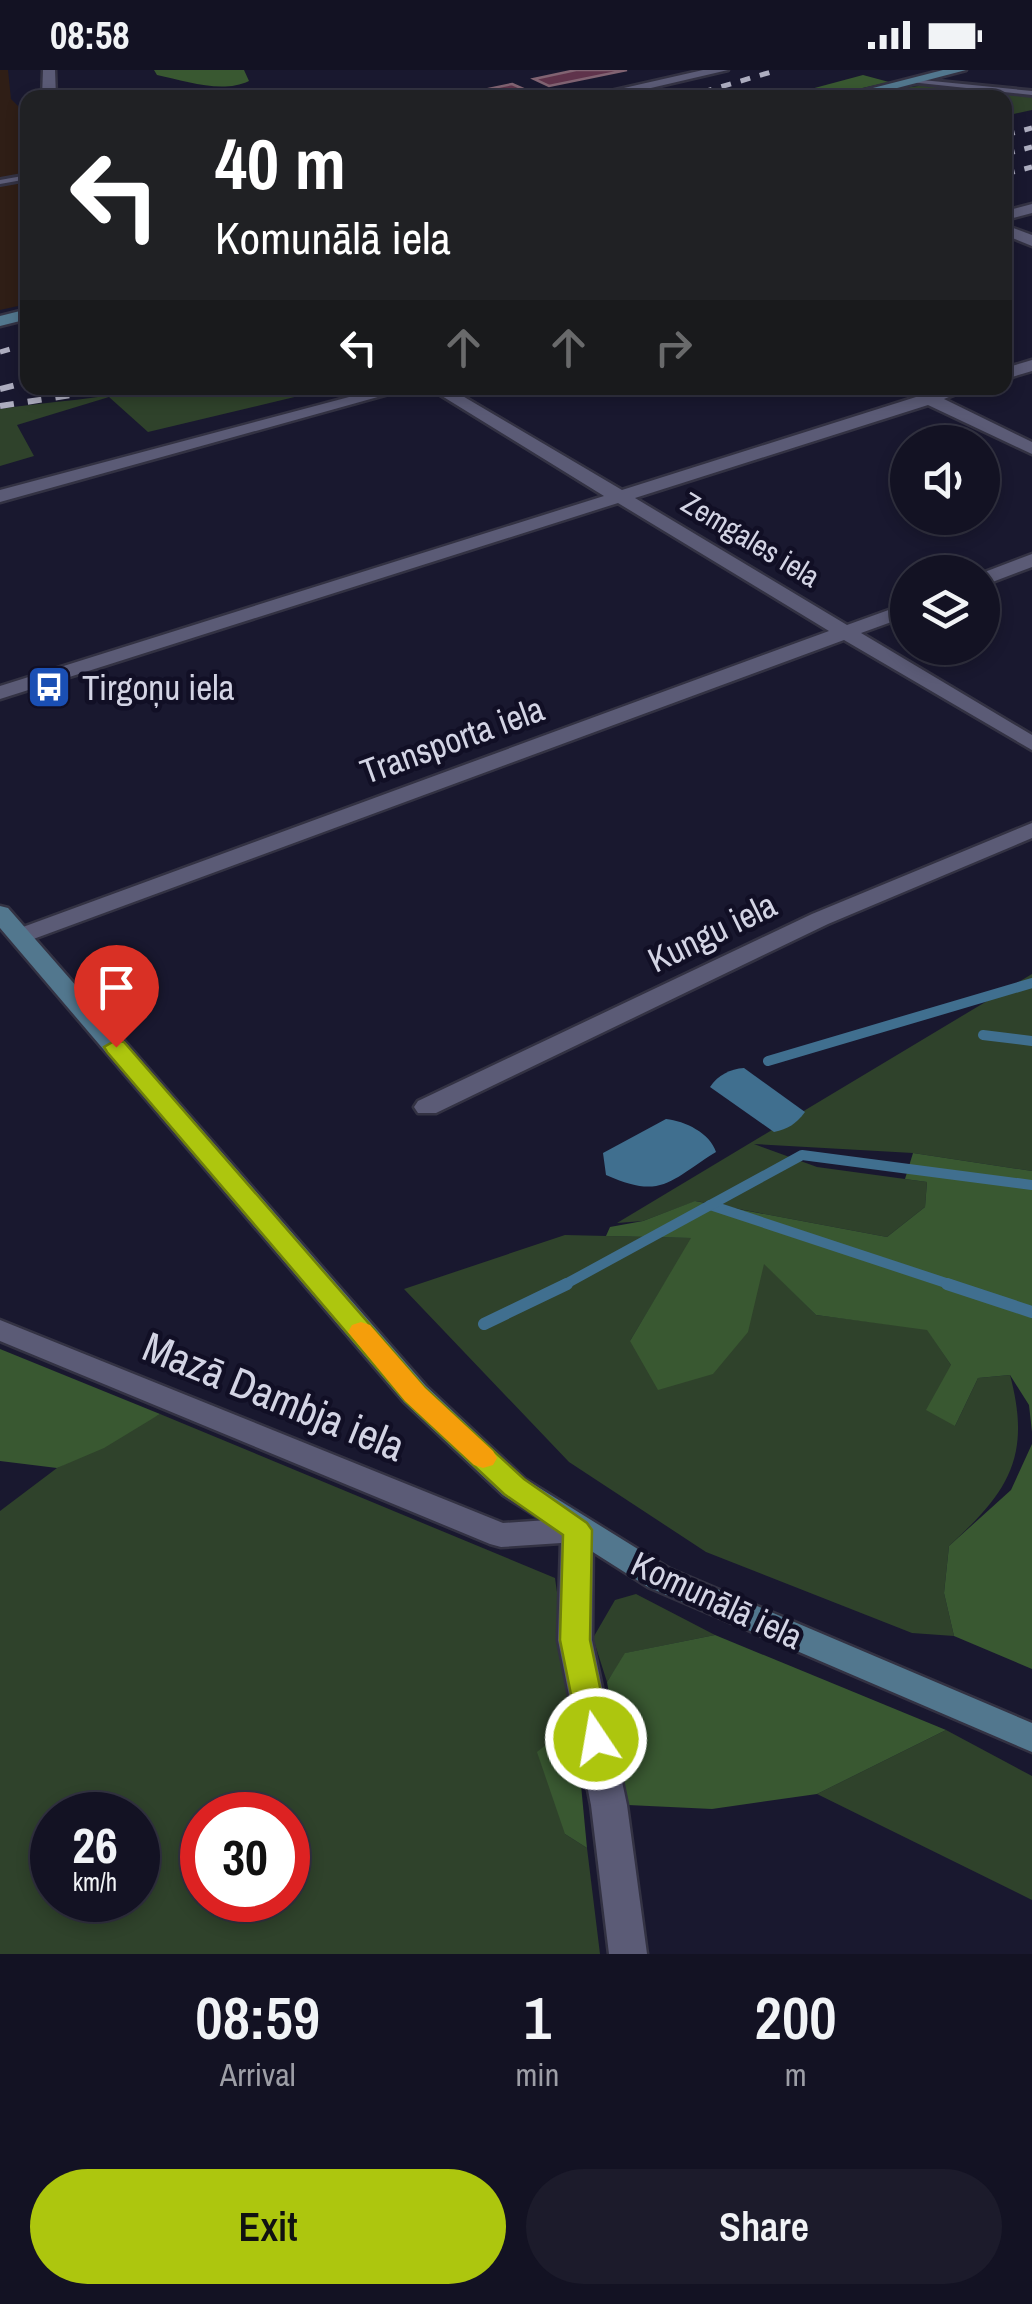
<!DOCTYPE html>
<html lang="en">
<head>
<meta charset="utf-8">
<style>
  body { margin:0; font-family:"Archivo Narrow",sans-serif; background:#1c1b2b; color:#f1f3f6; height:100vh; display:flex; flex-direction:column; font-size:38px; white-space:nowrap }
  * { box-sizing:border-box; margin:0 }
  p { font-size:32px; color:#9d9ea6 }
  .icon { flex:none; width:55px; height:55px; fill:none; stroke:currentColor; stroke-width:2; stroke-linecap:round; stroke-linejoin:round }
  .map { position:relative; height:1884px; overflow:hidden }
  .details { display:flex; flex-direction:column; background:#131223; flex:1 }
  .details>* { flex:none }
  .hud { position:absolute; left:20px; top:20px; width:992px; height:305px; border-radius:20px; box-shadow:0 5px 15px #0003,0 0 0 2px #323241; background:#202124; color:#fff; overflow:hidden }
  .controls { position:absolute; left:890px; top:355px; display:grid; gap:20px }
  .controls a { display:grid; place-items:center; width:110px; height:110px; border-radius:50%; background:#131223; box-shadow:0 5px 15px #0003,0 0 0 2px #323241; font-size:50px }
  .speed { position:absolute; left:30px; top:1722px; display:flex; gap:20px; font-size:50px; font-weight:700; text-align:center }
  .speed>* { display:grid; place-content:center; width:130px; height:130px; border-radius:50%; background:#131223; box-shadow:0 5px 15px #0003,0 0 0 2px #323241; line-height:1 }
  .speed small { font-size:25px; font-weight:400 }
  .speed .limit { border:15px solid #d22; background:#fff; color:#111 }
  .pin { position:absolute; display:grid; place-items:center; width:85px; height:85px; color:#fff; margin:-102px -42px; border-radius:50% 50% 50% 0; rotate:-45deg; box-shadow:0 0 10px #0007 }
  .pin .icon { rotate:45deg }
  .me { position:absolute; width:110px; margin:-55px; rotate:348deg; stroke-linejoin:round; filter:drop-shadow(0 0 8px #0008) }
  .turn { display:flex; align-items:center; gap:35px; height:210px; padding:0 30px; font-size:45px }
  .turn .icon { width:130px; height:130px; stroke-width:2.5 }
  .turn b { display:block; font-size:70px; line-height:85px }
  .lanes { display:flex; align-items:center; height:95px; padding:0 30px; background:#0003; justify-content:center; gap:50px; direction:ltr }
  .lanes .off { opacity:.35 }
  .eta { display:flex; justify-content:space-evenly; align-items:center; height:170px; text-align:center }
  .eta b { font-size:60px; font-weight:600; line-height:70px }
  .action { display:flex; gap:20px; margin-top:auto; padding:20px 30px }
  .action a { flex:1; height:115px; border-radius:60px; background:#adc60e; color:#111; font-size:40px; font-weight:600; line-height:115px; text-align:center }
  .action a+a { background:#1c1b2b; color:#f1f3f6 }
  .status { display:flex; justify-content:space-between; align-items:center; height:70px; padding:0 50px; background:#131223; direction:ltr }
  .status svg { height:28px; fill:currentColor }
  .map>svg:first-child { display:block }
  .industrial { fill:#2f1e16 }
  .green { fill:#2f422b; fill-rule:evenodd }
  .forest { fill:#395831 }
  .water { fill:#406f8f }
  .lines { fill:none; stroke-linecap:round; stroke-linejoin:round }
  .stream-far1 { stroke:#406f8f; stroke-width:10 }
  .stream { stroke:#406f8f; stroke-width:12 }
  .building { fill:#5f334b; stroke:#816372; stroke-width:2.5 }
  .lane-casing { stroke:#333243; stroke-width:6 }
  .street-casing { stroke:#333243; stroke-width:5 }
  .secondary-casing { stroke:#333243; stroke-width:5 }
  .lane { fill:#5b5b76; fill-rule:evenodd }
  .street { fill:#5b5b76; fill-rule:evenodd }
  .secondary { fill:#52778e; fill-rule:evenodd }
  .rail-far1 { stroke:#adadbf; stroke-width:5; stroke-dasharray:10 10; stroke-linecap:butt }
  .rail { stroke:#adadbf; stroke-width:6; stroke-dasharray:14 14; stroke-linecap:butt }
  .route { fill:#adc60e; stroke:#708109; stroke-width:2.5 }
  .slow { fill:#f59e0b }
  .labels { text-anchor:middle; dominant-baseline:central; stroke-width:9; stroke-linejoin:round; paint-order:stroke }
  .far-street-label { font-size:30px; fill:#d3d4e4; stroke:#110f25 }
  .poi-label { font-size:35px; fill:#d3d4e4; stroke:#110f25; text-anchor:start }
  .street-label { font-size:35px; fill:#d3d4e4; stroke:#110f25 }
  .near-street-label { font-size:42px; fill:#d3d4e4; stroke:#110f25 }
</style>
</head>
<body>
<div class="status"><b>08:58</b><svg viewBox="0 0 49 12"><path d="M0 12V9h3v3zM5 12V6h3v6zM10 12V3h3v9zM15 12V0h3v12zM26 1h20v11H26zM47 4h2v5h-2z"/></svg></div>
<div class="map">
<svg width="1032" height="1884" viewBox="0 0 1032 1884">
  <rect width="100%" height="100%" fill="#19182f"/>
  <path class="industrial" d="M 0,0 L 8,0 L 11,29 L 28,46 L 27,234 L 0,240 Z"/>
  <g class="green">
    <path d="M 933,14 L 1032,24 L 1032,40 L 1005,46 L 1005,28 L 913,27 L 896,19 Z"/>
    <path d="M 153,318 L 332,318 L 148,362 L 109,327 L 17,355 L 34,386 L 0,396 L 0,339 C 51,331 103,329 153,318 Z"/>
    <path d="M 1032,904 L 1032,1101 L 913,1083 L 754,1074 L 817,1097 L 927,1112 L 925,1137 L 887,1167 L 696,1131 L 643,1151 L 617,1153 Z"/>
    <path d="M 565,1165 L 692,1168 L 630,1271 L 764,1193 L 816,1245 L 927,1259 L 951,1295 L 955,1356 L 978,1308 L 1010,1305 C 1032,1387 1008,1422 949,1476 L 944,1523 L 954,1566 L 912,1563 L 706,1482 L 569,1392 L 404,1219 Z"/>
    <path d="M 160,1344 L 555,1508 L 575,1652 L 565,1764 L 587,1778 L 600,1884 L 0,1884 L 0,1441 L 57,1398 ZM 52,1745 L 138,1745 L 138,1830 L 52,1830 ZM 202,1745 L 288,1745 L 288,1830 L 202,1830 Z"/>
    <path d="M 636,1524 L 715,1565 L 626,1583 L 607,1612 L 593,1568 L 615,1530 Z"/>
    <path d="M 946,1660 L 1032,1706 L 1032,1830 L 817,1724 Z"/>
  </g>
  <g class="forest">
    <path d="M 154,0 L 244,0 L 249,11 C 222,24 186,11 157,5 Z"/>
    <path d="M 863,5 L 889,12 L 823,27 L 781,27 Z"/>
    <path d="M 913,1083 L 1032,1101 L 1032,1362 L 1029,1335 L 1010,1305 L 978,1308 L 955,1356 L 926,1340 L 951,1295 L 927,1260 L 816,1245 L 764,1194 L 748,1262 L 713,1304 L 658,1320 L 630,1271 L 691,1168 L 606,1166 L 610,1157 L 643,1151 L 695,1131 L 887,1167 L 925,1137 L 927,1112 L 905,1109 Z"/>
    <path d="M 0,1279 L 160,1344 L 104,1378 L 57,1398 L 0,1391 Z"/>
    <path d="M 1032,1374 L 1032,1599 L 954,1566 L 944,1523 L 949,1476 L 1011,1420 Z"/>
    <path d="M 715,1565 L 946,1660 L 817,1724 L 712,1739 L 628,1735 L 607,1612 L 625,1583 Z"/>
    <path d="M 575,1652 L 587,1778 L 565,1764 L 537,1682 Z"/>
  </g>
  <g class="water">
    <path d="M 744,998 L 805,1042 C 796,1054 788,1059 774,1062 L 710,1017 C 718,1005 730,999 744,998 Z"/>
    <path d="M 666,1049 C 685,1051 710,1063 716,1082 C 669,1111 662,1130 606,1105 L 603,1083 Z"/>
  </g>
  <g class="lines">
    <g class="stream-far1">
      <path d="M 983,965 L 1032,971"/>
      <path d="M 768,991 L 1032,913"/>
      <path d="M 710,1135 L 955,1216"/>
      <path d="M 562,1216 L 802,1085 L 1032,1115"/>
    </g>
    <g class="stream">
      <path d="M 947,1214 L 1032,1242"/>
      <path d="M 484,1254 L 567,1214"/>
    </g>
  </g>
  <g class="building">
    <path d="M 576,0 L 627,0 L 549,16 L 534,9 Z"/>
    <path d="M 512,14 L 528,21 L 499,28 L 445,28 Z"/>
  </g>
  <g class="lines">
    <g class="lane-casing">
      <g id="lane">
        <path d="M 912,9 L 1032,21 L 1032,25 L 910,12 L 910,10 Z"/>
        <path d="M 28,105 L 28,109 L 0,114 L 0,110 Z"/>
      </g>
    </g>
    <g class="street-casing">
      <g id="street">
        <path d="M 43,0 L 55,0 L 56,28 L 42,28 Z"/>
        <path d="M 703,0 L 728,0 L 608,28 L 580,28 Z"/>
        <path d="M 1032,134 L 1032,143 L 1005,150 L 1005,141 Z"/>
        <path d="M 1005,155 L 1032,165 L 1032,176 L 1005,165 Z"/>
        <path d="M 1032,290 L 1032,301 L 1005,309 L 1005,298 Z"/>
        <path d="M 383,318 L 410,318 L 0,432 L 0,420 Z"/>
        <path d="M 429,318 L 449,318 L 622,420 L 916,327 L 918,322 L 971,318 L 944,329 L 1032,372 L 1032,384 L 928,335 L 635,428 L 847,555 L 908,533 L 908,546 L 861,563 L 1032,665 L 1032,680 L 844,570 L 28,871 L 12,871 L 8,866 L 12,861 L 829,561 L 618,433 L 0,629 L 0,616 L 604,426 Z"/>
        <path d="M 1032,484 L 1032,497 L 982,516 L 982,503 Z"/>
        <path d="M 1032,753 L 1032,768 L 828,854 L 436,1043 L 418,1043 L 414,1037 L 418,1031 L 812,844 Z"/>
        <path d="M 0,1250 L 503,1453 L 577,1448 L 588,1451 L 593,1460 L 592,1570 L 627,1735 L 647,1884 L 609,1884 L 591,1735 L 558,1570 L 561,1473 L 501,1477 L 490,1474 L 0,1271 Z"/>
      </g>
    </g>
    <g class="secondary-casing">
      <g id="secondary">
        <path d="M 943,0 L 966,0 L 859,28 L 834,28 Z"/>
        <path d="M 28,239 L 28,249 L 0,256 L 0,246 Z"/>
        <path d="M 0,836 L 8,838 L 426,1316 L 525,1409 L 670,1499 L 1032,1653 L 1032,1682 L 648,1517 L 503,1425 L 404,1332 L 0,858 Z"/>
      </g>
    </g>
    <use href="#lane" class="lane"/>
    <use href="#street" class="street"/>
    <use href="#secondary" class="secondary"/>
    <g class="rail-far1">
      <path d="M 683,28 L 778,0"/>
      <path d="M 1005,65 L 1032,58"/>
      <path d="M 1005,84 L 1032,77"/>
      <path d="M 1005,104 L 1032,97"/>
      <path d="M 0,282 L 28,274"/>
    </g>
    <g class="rail">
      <path d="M 0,319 L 28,312"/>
      <path d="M 0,336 L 117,318"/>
    </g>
  </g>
  <path class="route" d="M 116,970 L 124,972 L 425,1318 L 524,1409 L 587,1453 L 592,1460 L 590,1570 L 611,1669 L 607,1678 L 596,1682 L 585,1678 L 580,1669 L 560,1570 L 563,1465 L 504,1424 L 405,1331 L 107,982 L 104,977 Z"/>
  <path class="slow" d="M 361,1252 L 370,1255 L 425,1318 L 493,1381 L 497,1388 L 493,1395 L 483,1398 L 474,1395 L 405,1331 L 348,1262 L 352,1255 Z"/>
  <defs>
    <g id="bus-square" transform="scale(2.25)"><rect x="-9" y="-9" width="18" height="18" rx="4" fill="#1a4fb4" stroke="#110f25"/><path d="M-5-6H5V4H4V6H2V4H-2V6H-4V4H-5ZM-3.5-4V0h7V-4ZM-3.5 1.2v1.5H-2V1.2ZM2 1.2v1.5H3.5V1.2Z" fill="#fff"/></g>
  </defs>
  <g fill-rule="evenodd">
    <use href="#bus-square" x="49" y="617"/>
  </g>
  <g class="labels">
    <g class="far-street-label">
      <text transform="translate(751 469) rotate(31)">Zemgales iela</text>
    </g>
    <g class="poi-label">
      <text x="82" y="617">Tirgoņu iela</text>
    </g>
    <g class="street-label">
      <text transform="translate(452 670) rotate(-20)">Transporta iela</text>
      <text transform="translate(712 862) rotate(-26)">Kungu iela</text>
      <text transform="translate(717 1530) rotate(25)">Komunālā iela</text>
    </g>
    <g class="near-street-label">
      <text transform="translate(274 1326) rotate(22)">Mazā Dambja iela</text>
    </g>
  </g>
</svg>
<div class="controls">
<a><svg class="icon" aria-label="sound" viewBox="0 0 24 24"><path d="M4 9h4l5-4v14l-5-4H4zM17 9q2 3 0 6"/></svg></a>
<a><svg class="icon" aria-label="layers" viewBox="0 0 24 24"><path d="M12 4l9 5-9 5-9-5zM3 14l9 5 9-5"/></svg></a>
</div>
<div class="speed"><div>26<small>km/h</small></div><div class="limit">30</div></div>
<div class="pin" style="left:116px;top:977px;background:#d93025"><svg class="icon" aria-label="arrive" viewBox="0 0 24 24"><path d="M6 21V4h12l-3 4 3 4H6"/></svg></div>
<svg class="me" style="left:596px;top:1669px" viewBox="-20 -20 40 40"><circle r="17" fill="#adc60e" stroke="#fff" stroke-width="3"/><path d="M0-11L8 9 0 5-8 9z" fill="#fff"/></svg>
<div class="hud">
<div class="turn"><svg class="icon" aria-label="left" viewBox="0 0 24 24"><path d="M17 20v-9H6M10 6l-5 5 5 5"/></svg><div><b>40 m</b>Komunālā iela</div></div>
<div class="lanes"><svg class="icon" aria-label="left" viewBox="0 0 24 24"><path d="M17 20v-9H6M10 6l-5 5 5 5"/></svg><svg class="icon off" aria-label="ahead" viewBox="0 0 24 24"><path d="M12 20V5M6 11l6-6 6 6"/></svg><svg class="icon off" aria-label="ahead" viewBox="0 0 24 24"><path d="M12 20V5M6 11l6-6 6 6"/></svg><svg class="icon off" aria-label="right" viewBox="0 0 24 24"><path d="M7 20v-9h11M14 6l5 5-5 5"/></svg></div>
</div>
</div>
<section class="details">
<div class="eta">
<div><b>08:59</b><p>Arrival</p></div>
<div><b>1</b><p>min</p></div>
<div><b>200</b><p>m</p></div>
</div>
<div class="action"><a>Exit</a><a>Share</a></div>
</section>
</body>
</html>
